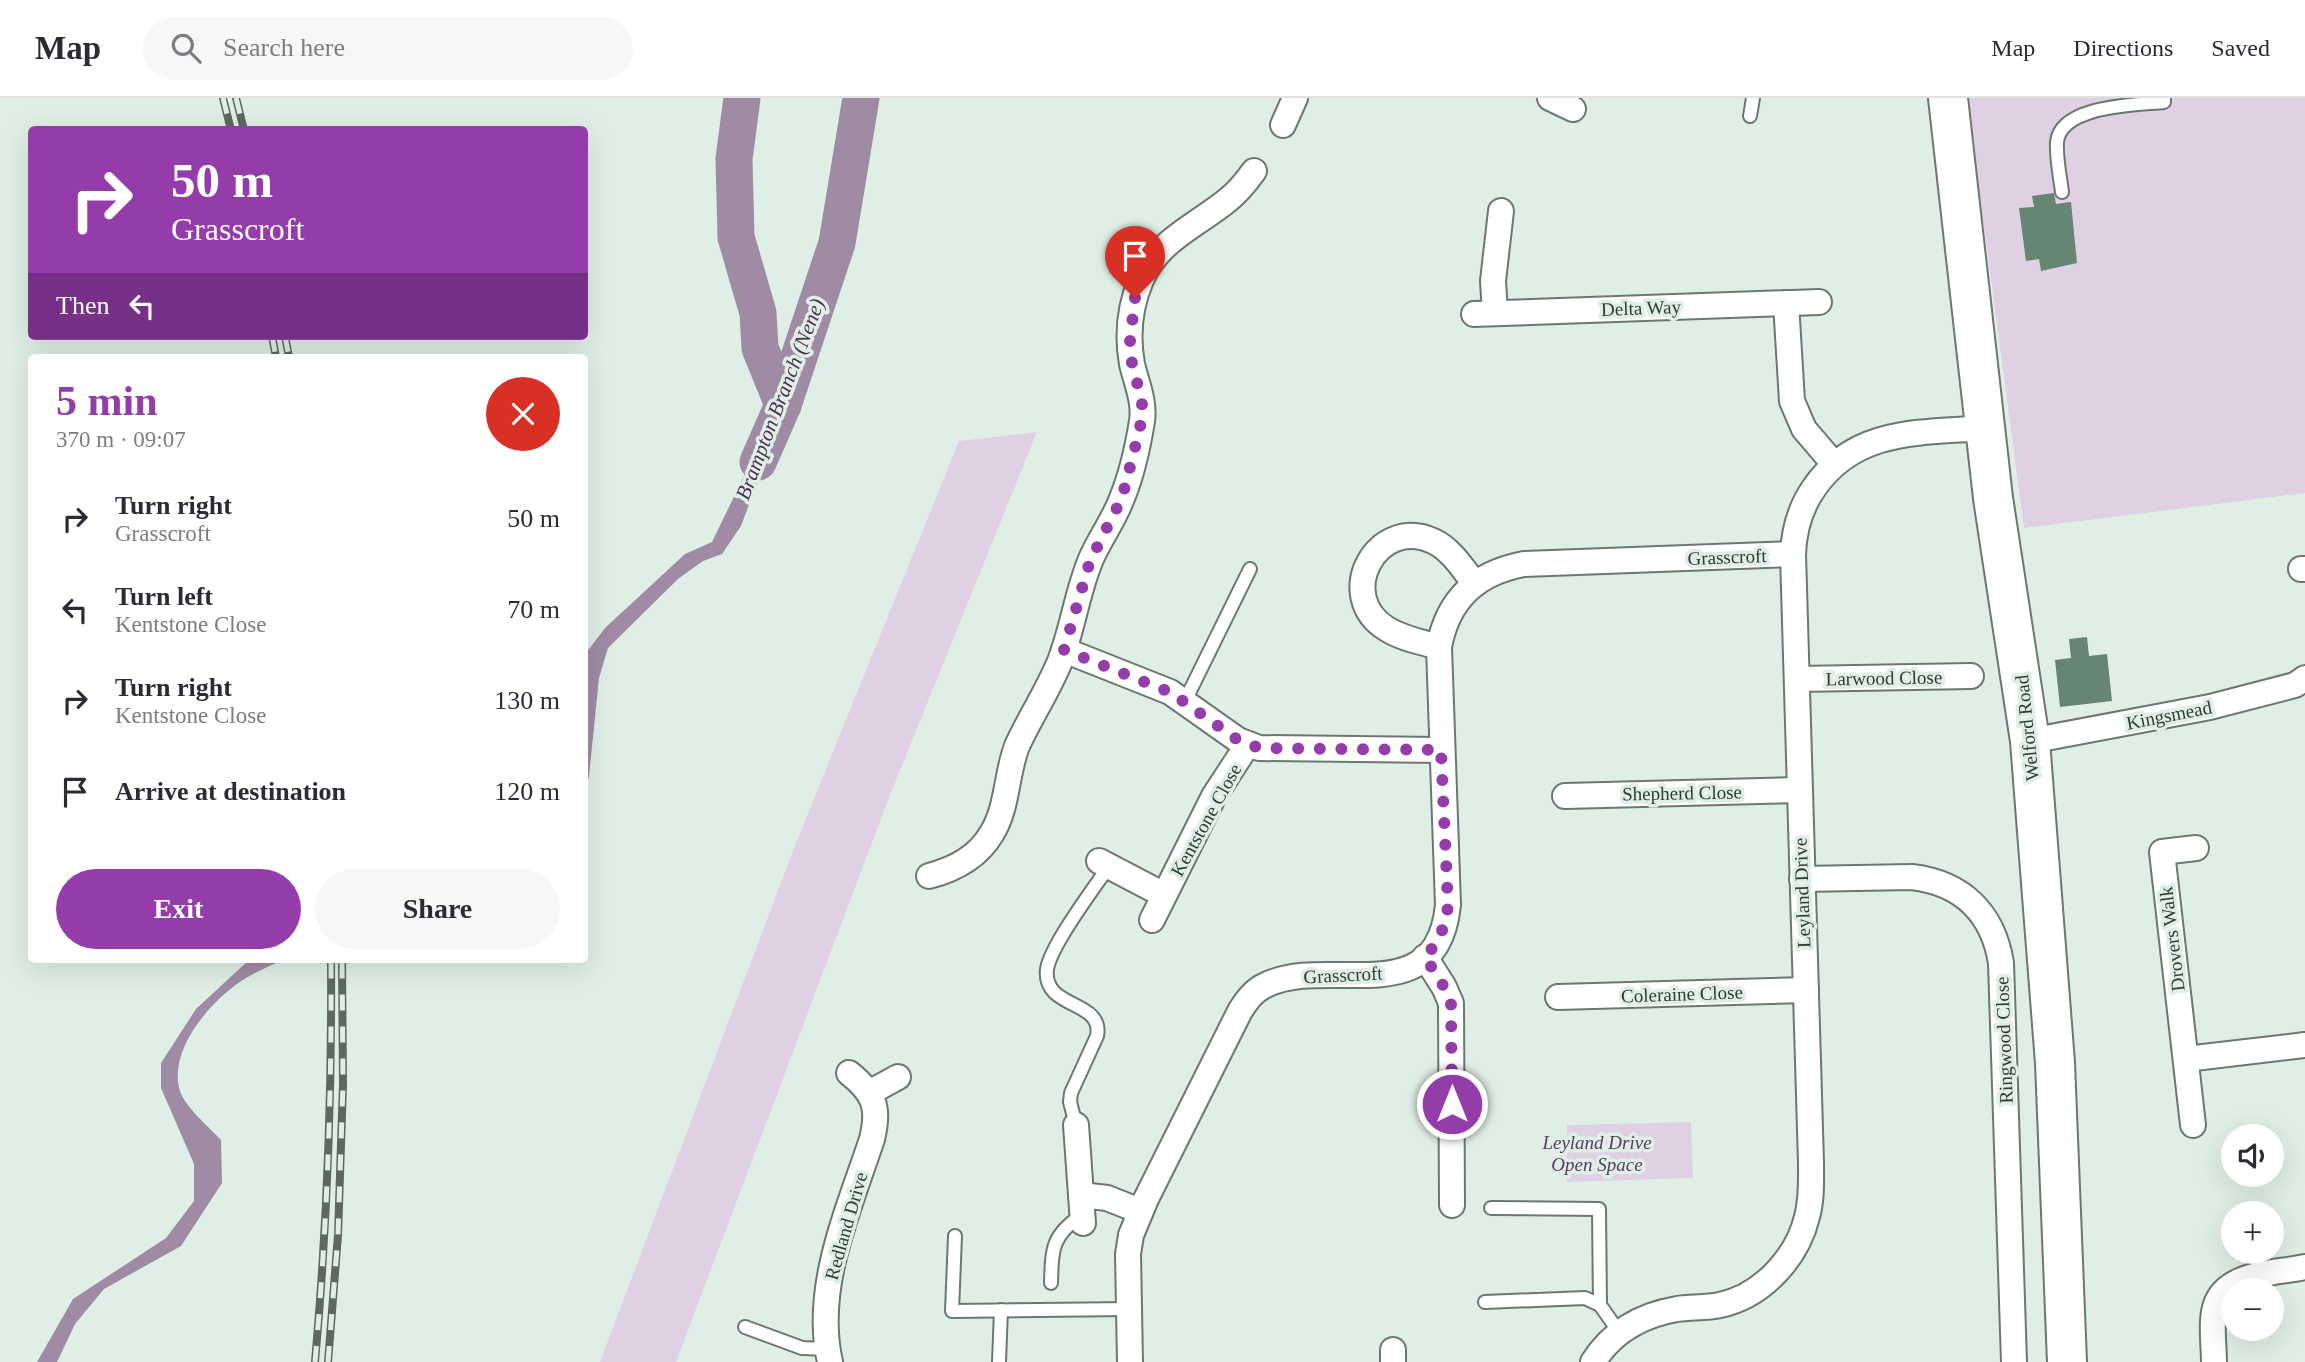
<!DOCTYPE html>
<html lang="en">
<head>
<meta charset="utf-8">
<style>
  body { margin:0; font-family:Georgia,serif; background:#f7f7f7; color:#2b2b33; height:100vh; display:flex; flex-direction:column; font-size:26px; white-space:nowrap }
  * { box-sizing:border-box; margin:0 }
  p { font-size:23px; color:#7c7c81 }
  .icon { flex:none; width:38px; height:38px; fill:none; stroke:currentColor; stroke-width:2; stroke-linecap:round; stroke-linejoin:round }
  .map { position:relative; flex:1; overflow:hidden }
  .details { position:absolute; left:28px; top:256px; width:560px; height:609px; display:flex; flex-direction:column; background:#fff; border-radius:7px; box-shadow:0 7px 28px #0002 }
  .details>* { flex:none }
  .guide { position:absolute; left:28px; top:28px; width:560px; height:214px; border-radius:7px; box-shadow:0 7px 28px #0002; background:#943daa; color:#fff; overflow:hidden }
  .buttons { position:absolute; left:2221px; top:1026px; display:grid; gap:14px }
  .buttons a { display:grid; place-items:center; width:63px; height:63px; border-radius:50%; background:#fff; box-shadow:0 7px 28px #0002; font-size:35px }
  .pin { position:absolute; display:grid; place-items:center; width:60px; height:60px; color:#fff; margin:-72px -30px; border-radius:50% 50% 50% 0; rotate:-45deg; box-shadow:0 0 7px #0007 }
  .pin .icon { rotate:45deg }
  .me { position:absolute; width:77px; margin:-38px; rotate:0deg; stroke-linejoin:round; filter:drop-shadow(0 0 5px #0008) }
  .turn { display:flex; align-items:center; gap:24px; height:147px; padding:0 28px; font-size:32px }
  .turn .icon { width:91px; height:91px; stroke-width:2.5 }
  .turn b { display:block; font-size:49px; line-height:60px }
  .then { display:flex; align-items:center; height:66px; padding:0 28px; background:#0003; gap:14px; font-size:26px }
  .round { display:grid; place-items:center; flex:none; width:74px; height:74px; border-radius:37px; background:#f7f7f7 }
  .head { display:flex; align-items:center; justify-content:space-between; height:119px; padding:0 28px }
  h1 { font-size:42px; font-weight:700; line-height:52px; color:#943daa }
  .action { display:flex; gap:14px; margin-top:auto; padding:14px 28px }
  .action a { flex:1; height:80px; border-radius:42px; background:#943daa; color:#fff; font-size:28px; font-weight:700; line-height:80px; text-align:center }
  .action a+a { background:#f7f7f7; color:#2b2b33 }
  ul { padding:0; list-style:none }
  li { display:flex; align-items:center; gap:21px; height:91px; padding:0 28px }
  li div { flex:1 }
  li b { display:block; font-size:26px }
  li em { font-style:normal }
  header { display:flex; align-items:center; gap:42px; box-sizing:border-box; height:98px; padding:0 35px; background:#fff; border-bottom:2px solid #e1e1e2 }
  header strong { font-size:33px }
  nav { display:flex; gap:38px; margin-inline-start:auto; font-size:24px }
  .search { width:490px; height:63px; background:#f7f7f7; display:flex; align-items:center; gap:18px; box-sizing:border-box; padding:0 24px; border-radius:38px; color:#7c7c81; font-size:26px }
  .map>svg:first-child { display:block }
  .green { fill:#e0d0e4 }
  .water { fill:#a08ba5 }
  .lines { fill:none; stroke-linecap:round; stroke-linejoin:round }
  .river { stroke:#a08ba5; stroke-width:37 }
  .building { fill:#668573 }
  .service-casing { stroke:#6b7870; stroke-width:16 }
  .minor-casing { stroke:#6b7870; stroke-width:28 }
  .primary-casing { stroke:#6b7870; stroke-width:42 }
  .service { stroke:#fff; stroke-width:12 }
  .minor { stroke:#fff; stroke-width:24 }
  .primary { stroke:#fff; stroke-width:38 }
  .rail-casing { stroke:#5f6762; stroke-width:8 }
  .rail { stroke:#e0efe6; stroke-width:5; stroke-dasharray:16; stroke-linecap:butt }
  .route { stroke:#943daa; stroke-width:12; stroke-dasharray:0 21.6 }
  .labels { text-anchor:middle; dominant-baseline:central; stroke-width:7; stroke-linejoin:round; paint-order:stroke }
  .street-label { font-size:19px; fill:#333935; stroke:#e0efe6 }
  .park-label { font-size:19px; font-style:italic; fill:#593a61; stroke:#e0efe6 }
  .water-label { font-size:21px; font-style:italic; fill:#4c2e54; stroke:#e0efe6 }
</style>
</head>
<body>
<header>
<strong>Map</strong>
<div class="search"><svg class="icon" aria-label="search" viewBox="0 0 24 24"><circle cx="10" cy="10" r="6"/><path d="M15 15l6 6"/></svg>Search here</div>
<nav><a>Map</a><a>Directions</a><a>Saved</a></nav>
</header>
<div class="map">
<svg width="2305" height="1264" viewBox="0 0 2305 1264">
  <rect width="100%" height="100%" fill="#e0efe6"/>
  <g class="green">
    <path d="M 1967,0 L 2305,0 L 2305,395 L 2024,430 Z"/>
    <path d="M 1037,334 L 890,697 L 676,1264 L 600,1264 L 796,745 L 959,343 Z"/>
    <path d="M 1691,1024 L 1693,1080 L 1567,1084 L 1567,1027 Z"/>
  </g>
  <g class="water">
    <path d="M 771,301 L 779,326 L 741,428 L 722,456 L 703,463 L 678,481 L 608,550 L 599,580 L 589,678 L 585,693 L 586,555 L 605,530 L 685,456 L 712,444 L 761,343 L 765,316 Z"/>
    <path d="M 250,861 L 285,861 C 272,867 258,873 246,880 C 213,900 167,951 180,993 C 185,1009 210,1030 221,1042 L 222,1085 L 181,1148 L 104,1191 L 75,1226 L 57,1264 L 37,1264 L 73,1201 L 166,1140 L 194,1103 L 194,1066 L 161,990 L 161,965 L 196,911 Z"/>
  </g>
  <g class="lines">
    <g class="river">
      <path d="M 742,0 L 734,61 L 736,139 L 758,215 L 760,250 L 783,307"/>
      <path d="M 758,364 L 783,307 L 837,145 L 861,0"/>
    </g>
  </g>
  <g class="building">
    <path d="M 2054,95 L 2056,106 L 2071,104 L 2077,165 L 2041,173 L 2039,161 L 2026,163 L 2019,110 L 2034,109 L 2032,98 Z"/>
    <path d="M 2087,539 L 2089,558 L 2107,556 L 2112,603 L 2060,609 L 2055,562 L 2071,560 L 2069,541 Z"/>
  </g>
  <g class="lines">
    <g class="service-casing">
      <g id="service">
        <path d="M 1750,18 L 1753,0"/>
        <path d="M 2062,94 C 2060,78 2056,60 2057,44 C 2061,7 2136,7 2164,4 L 2164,0"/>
        <path d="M 1185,603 L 1250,471"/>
        <path d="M 1076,1027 L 1070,1004 L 1071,995 L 1097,938 C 1104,901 1042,912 1047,871 C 1051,847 1094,790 1109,768"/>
        <path d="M 1491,1110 L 1599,1111 L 1600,1207 L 1619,1234"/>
        <path d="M 955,1138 L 952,1213 L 1129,1211"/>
        <path d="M 1051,1185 C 1052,1150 1052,1137 1082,1117"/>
        <path d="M 1485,1204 L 1585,1200 L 1600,1207"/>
        <path d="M 745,1229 L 802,1250 L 827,1251"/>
        <path d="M 999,1264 L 1001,1212"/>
      </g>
    </g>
    <g class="minor-casing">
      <g id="minor">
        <path d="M 1550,0 L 1573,11"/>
        <path d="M 1283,27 L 1295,0"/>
        <path d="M 1786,205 L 1792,303 L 1804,331 L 1834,366"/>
        <path d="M 1495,215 L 1493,183 L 1501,113"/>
        <path d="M 1474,216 L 1819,204"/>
        <path d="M 2301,471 L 2305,471"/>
        <path d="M 1439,549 C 1422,544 1403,541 1387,531 C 1333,498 1377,417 1433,443 C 1451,451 1463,471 1475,486"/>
        <path d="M 1064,552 L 1170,594 L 1238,642 L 1259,650 L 1441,652"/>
        <path d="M 1797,581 L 1971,578"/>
        <path d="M 2030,643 L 2210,609 L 2295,587 L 2305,580"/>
        <path d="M 1565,698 L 1798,692"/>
        <path d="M 1099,763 L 1164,797"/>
        <path d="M 929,778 C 956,771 978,759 992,735 C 1008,709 1006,676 1017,648 C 1030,619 1048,593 1060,563 C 1073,530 1077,494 1091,461 C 1100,440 1114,422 1122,400 C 1132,376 1138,348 1142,323 C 1145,303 1136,284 1132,266 C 1127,238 1130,208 1141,182 C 1158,142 1198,127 1229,101 C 1239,93 1246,84 1254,73"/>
        <path d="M 1802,781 L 1912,779 C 1962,785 1993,815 2001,865 L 2014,1264"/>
        <path d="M 1152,822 L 1214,698 L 1248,646"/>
        <path d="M 1425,859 L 1444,889 L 1451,905 L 1452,1107"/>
        <path d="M 1558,899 L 1806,892"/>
        <path d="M 2186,961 L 2305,947"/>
        <path d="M 869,995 L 898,979"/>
        <path d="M 1076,1027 L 1083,1125"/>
        <path d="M 2193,1027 L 2162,754 L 2196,750"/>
        <path d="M 1081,1097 L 1107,1100 L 1140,1113"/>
        <path d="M 1393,1252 L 1393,1264"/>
        <path d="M 830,1264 C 813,1189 849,1111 872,1041 C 880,1009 874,995 849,975"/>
        <path d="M 1130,1264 L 1128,1156 L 1131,1137 L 1146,1101 L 1240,913 C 1247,902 1254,892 1266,887 C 1328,856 1437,917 1448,807 L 1439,549 C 1448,500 1477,475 1524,466 L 1793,456"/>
        <path d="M 1593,1264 C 1612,1234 1642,1217 1677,1211 C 1691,1209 1706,1210 1720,1207 C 1762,1198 1797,1160 1807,1119 C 1812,1101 1811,1083 1811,1065 L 1793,456 C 1794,432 1800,410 1814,390 C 1855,330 1920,335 1985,330"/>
        <path d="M 2214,1264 C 2214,1248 2211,1230 2214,1214 C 2221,1174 2272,1176 2305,1169"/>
      </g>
    </g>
    <g class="primary-casing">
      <path id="primary" d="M 1948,0 L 1993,400 L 2030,643 L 2055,965 L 2067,1264"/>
    </g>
    <use href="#service" class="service"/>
    <use href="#minor" class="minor"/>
    <use href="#primary" class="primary"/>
    <g class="rail-casing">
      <g id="rail">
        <path d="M 223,0 L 231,32"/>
        <path d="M 236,0 L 244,32"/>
        <path d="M 272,238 L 276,259"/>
        <path d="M 285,238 L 289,259"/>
        <path d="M 315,1264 C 327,1130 332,996 331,861"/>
        <path d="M 328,1264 L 338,1137 L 343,986 L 342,861"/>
      </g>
    </g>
    <use href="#rail" class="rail"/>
  </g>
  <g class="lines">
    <path class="route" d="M 1135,200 L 1130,242 L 1132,265 L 1142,304 L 1142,319 L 1139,334 L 1122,400 L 1090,463 L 1064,552 L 1170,594 L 1238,642 L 1259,650 L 1441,652 L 1448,807 C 1446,828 1439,843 1425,859 L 1444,889 L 1451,905 L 1452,1006"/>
  </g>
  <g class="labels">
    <g class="street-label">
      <text transform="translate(1641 210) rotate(-2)">Delta Way</text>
      <text transform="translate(1727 459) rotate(-2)">Grasscroft</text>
      <text transform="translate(1884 580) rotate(-1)">Larwood Close</text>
      <text transform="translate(2169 617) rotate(-11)">Kingsmead</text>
      <text transform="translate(2027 630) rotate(-96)">Welford Road</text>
      <text transform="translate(1682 695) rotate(-1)">Shepherd Close</text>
      <text transform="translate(1206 722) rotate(-61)">Kentstone Close</text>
      <text transform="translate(1802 795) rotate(-92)">Leyland Drive</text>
      <text transform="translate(2172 841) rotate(-97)">Drovers Walk</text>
      <text transform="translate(1343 877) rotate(-3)">Grasscroft</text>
      <text transform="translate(1682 896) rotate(-2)">Coleraine Close</text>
      <text transform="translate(2004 942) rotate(-92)">Ringwood Close</text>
      <text transform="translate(846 1128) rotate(-74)">Redland Drive</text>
    </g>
    <g class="park-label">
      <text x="1597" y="1044">Leyland Drive<tspan x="1597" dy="22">Open Space</tspan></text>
    </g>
    <g class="water-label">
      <text transform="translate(780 301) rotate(-69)">Brampton Branch (Nene)</text>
    </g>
  </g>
</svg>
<div class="buttons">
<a><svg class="icon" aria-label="sound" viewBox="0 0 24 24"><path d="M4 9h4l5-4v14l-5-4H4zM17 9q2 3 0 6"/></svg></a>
<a>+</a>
<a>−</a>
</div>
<div class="pin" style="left:1135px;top:200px;background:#d93025"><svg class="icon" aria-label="arrive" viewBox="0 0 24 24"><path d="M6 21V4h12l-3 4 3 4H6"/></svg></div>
<svg class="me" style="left:1452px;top:1006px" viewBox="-20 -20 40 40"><circle r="17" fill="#943daa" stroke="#fff" stroke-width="3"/><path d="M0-11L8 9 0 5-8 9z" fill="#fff"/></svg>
<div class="guide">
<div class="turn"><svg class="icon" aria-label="right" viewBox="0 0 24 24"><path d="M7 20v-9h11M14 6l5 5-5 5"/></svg><div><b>50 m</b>Grasscroft</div></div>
<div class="then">Then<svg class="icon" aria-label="left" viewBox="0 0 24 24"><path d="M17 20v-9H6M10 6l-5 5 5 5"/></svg></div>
</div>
<section class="details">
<div class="head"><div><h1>5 min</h1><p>370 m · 09:07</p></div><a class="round" style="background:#d93025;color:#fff"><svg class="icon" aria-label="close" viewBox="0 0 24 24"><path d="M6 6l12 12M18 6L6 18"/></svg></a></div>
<ul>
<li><svg class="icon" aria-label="right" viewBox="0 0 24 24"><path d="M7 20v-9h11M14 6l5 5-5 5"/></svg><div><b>Turn right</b><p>Grasscroft</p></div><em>50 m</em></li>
<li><svg class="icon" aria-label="left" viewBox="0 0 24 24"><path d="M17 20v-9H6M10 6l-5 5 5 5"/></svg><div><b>Turn left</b><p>Kentstone Close</p></div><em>70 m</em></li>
<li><svg class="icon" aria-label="right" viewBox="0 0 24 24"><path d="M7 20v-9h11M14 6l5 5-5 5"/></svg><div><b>Turn right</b><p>Kentstone Close</p></div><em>130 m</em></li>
<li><svg class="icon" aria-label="arrive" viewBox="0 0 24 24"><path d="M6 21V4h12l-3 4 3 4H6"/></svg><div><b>Arrive at destination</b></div><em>120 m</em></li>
</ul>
<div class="action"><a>Exit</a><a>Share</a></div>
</section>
</div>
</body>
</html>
